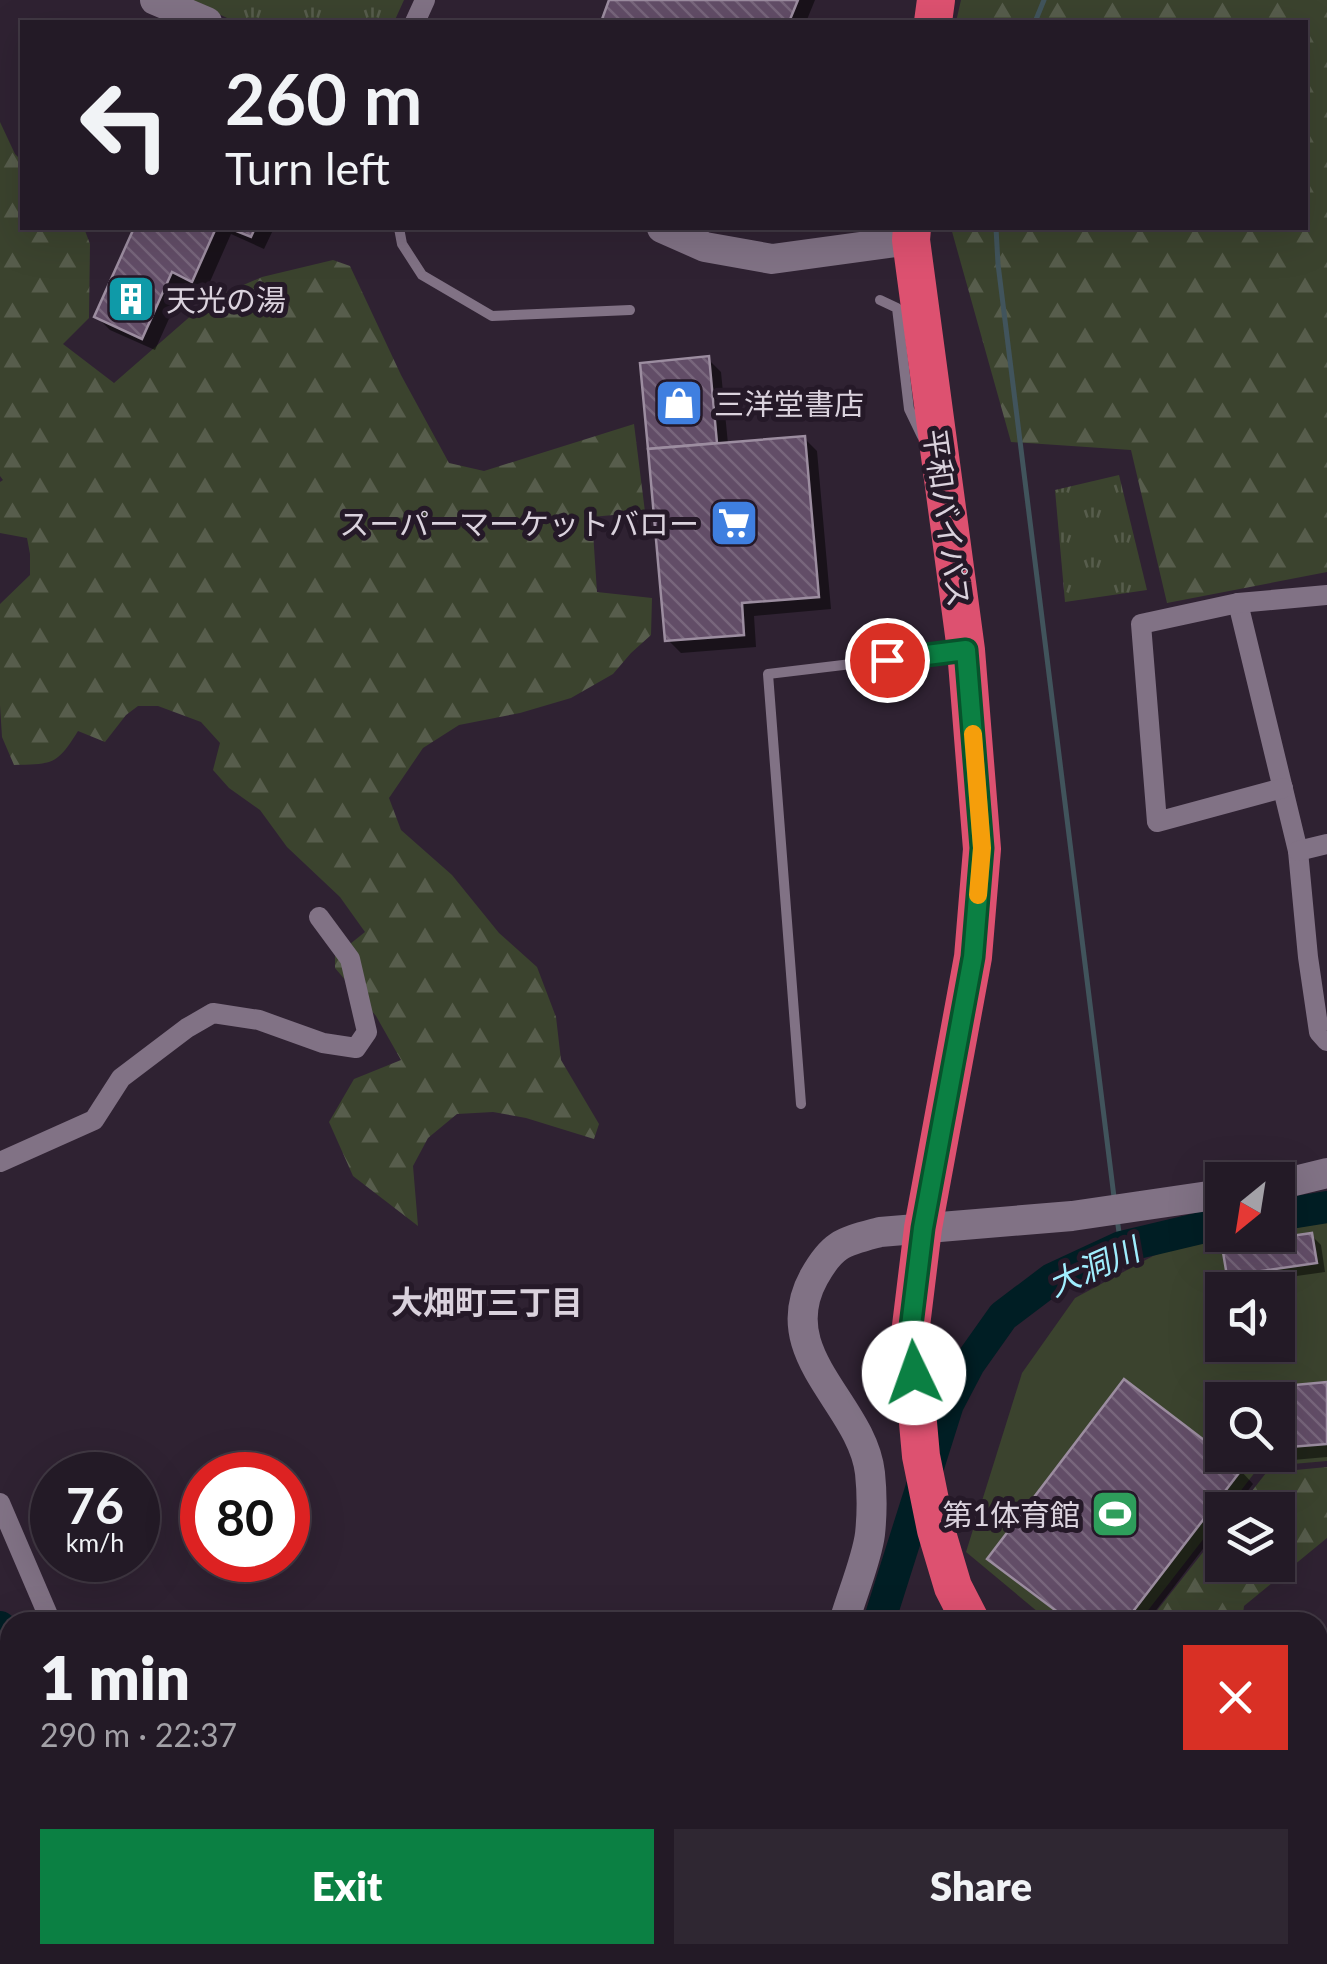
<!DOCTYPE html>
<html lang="en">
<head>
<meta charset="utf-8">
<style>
  body { margin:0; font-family:Lato,"Noto Sans JP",sans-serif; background:#2f2732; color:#f1f3f6; height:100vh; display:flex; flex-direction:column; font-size:38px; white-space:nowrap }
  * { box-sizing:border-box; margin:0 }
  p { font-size:32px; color:#a3a1a7 }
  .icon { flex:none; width:55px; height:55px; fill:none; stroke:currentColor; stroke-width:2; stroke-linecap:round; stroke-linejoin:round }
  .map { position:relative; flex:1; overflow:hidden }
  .panel { position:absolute; left:0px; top:1612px; width:1328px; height:352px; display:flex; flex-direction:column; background:#231a26; border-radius:30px 30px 0 0; box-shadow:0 10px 40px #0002,0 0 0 2px #403843 }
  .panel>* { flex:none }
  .hud { position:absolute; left:20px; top:20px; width:1288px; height:210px; border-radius:0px; box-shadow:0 10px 40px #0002,0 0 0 2px #403843; background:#231a26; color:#f1f3f6; overflow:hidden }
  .needle { width:65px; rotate:210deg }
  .controls { position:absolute; left:1205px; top:1162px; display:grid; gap:20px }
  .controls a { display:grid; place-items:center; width:90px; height:90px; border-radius:0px; background:#231a26; box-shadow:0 10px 40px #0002,0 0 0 2px #403843; font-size:50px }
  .speed { position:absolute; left:30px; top:1452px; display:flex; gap:20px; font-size:50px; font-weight:700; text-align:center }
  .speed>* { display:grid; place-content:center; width:130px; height:130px; border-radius:50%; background:#231a26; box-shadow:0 10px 40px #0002,0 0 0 2px #403843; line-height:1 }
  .speed small { font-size:25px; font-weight:400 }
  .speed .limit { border:15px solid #d22; background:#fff; color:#111 }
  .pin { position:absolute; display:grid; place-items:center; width:85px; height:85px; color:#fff; margin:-42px; border:5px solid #fff; border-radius:50%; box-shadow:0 2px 10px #0007 }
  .me { position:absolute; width:110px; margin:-55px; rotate:357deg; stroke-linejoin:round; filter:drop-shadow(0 0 8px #0008) }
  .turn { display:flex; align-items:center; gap:35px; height:210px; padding:0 40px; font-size:45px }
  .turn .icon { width:130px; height:130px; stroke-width:2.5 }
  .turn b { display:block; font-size:70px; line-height:85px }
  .round { display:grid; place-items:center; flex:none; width:105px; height:105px; border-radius:0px; background:#2f2732 }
  .summary { display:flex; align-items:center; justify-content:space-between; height:170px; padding:0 40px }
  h1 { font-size:60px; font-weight:800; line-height:75px }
  .cta { display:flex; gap:20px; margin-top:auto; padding:20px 40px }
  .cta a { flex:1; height:115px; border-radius:0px; background:#0b8043; color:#fff; font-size:40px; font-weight:800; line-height:115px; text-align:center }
  .cta a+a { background:#2f2732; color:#f1f3f6 }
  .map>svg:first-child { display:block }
  .forest { fill:url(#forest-firs) }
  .park { fill:url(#park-tufts) }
  .pitch { fill:#3b432e; fill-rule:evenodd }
  .shadow { fill:#0007 }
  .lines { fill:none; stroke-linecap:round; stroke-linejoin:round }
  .stream { stroke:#41545c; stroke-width:5 }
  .river { stroke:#001e24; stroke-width:32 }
  .building { fill:url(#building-back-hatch); stroke:#9c8da0; stroke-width:2.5 }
  .lane { stroke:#817285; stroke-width:10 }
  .street { stroke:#817285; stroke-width:20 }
  .secondary { stroke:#817285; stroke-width:30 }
  .highway { stroke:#dd5170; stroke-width:38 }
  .route-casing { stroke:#07532c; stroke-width:25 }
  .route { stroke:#0b8043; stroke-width:18 }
  .slow { stroke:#f59e0b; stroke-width:18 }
  .labels { text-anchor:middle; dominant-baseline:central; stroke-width:10; stroke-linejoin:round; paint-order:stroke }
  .poi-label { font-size:30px; fill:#dad2dd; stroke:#251928; text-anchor:start }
  .street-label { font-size:30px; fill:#dad2dd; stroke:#251928 }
  .water-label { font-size:32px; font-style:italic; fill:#a0eefe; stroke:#251928 }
  .neighbourhood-label { font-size:32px; font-weight:bold; fill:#dad2dd; stroke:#251928 }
</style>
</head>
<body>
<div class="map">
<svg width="1327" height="1964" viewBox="0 0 1327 1964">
  <defs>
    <pattern id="forest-firs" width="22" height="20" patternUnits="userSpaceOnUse" patternTransform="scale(2.5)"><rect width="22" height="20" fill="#3b432e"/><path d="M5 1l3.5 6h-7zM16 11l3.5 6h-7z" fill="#575d4c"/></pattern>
    <pattern id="park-tufts" width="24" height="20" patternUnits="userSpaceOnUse" patternTransform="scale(2.5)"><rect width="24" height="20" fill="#3b432e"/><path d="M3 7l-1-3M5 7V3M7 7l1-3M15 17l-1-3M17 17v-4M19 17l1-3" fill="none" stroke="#575d4c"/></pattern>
    <pattern id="building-back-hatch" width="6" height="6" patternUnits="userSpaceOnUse" patternTransform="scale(2.5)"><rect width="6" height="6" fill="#624d67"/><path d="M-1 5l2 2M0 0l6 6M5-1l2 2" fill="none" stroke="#78667c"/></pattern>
  </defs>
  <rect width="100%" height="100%" fill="#2f2232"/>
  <g class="forest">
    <path d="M 961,0 L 1327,0 L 1327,572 L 1167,603 L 1131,450 L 1011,442 L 951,228 L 1305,228 L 1305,22 L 956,22 Z"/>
    <path d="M 0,122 L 15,154 L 22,161 L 22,228 L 84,228 L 90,244 L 89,318 L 63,344 L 114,383 L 209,300 L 262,277 L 333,260 L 350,266 L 401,375 L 449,463 L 484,471 L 634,424 L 645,512 L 592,517 L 597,592 L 652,598 L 651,635 L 631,653 L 613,674 L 571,698 L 520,713 L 459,725 L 423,748 L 389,798 L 401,830 L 452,875 L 499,933 L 537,967 L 556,1017 L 561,1060 L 599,1124 L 594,1139 L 526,1118 L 493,1112 L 457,1114 L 428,1138 L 413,1166 L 418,1226 L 353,1176 L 329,1122 L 354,1079 L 401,1060 L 376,1016 L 335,968 L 335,956 L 365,932 L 340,897 L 287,847 L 260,810 L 229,788 L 213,770 L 220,743 L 201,722 L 158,706 L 138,706 L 126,715 L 105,742 L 78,731 C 57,765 53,764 14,765 L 2,737 L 0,705 L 0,604 L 30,575 L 30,554 L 27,538 L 0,533 L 0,482 L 3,480 L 0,476 Z"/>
    <path d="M 1327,1467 L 1327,1538 L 1244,1606 L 1242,1621 L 1243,1622 L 1148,1622 L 1222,1528 L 1222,1565 L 1278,1565 L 1278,1510 L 1237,1510 L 1266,1473 Z"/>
  </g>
  <g class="park">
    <path d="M 188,0 L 404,0 L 394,22 L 236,22 Z"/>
    <path d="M 1119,475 L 1147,590 L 1065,602 L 1055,490 Z"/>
  </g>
  <path class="pitch" d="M 1327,1214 L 1327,1461 L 1259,1467 L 1226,1510 L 1222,1510 L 1222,1515 L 1139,1622 L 1050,1622 L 966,1552 L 1022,1373 L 1075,1298 L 1153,1256 L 1218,1233 L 1222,1232 L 1222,1235 L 1278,1235 L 1278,1223 ZM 1222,1290 L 1278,1290 L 1278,1345 L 1222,1345 ZM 1222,1400 L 1278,1400 L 1278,1455 L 1222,1455 Z"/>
  <g class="shadow">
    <path d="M 612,0 L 815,0 L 806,22 L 603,22 Z"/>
    <path d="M 137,228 L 274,228 L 264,249 L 231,234 L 205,293 L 185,283 L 155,350 L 110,330 L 97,317 Z"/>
    <path d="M 708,359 L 721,372 L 728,444 L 804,438 L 817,451 L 831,609 L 754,616 L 756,647 L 681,653 L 668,640 L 643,365 Z"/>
    <path d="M 1312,1236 L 1321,1245 L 1325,1272 L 1239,1284 L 1229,1275 Z"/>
    <path d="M 1125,1382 L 1241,1471 L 1253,1484 L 1233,1510 L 1222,1510 L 1222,1524 L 1147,1622 L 1070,1622 L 1003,1571 L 990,1558 Z"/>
    <path d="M 1327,1384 L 1327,1457 L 1249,1464 L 1240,1455 L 1278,1455 L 1278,1400 L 1231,1400 Z"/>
  </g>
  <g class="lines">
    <g class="stream">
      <path d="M 1035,22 L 1044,0"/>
      <path d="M 996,228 L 998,264 L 1114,1197"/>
      <path d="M 1117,1218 L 1121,1247"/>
    </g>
    <g class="river">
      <path d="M 1278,1215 L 1327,1207"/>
      <path d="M 879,1622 L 948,1404 L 969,1364 L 1003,1316 L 1052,1279 L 1121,1247 L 1222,1223"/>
      <path d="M 0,1627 L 10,1649"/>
      <path d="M 150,1955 L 153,1964"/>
      <path d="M 632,1964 L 639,1955"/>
    </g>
  </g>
  <g class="building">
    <path d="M 609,0 L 798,0 L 789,22 L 601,22 Z"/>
    <path d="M 134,228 L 216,228 L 192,282 L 172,272 L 142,339 L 94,317 Z"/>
    <path d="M 229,228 L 255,228 L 251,237 Z"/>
    <path d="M 709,356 L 717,443 L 648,449 L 640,363 Z"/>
    <path d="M 805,436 L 819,597 L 742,603 L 744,635 L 665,641 L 648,449 Z"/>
    <path d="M 1312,1233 L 1317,1263 L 1227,1276 L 1222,1246 Z"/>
    <path d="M 1124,1379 L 1242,1469 L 1125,1622 L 1071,1622 L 987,1559 Z"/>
    <path d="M 1327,1382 L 1327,1444 L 1278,1448 L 1278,1400 L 1229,1400 L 1228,1391 Z"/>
  </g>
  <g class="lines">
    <g class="lane">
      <path d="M 399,228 L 402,244 L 422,275 L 492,316 L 630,310"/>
      <path d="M 880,300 L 897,308 L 909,409 L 922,436"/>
      <path d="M 801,1104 L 768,674 L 960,651"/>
    </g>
    <g class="street">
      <path d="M 415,22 L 425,0"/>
      <path d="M 1238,603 L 1298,851 L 1308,957 L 1319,1032 L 1327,1041"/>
      <path d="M 1283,788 L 1157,822 L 1141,624 L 1238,603 L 1327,595"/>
      <path d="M 1298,851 L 1327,844"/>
      <path d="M 0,1162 L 94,1120 L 121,1078 L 187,1028 L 213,1013 L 259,1020 L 323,1043 L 356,1048 L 367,1032 L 350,959 L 319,917"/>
      <path d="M 0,1503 L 51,1622"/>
      <path d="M 0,1706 L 10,1727"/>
      <path d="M 0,1800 L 10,1796"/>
      <path d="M 106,1955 L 109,1964"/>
      <path d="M 187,1955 L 190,1964"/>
      <path d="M 557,1964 L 572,1955"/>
    </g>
    <g class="secondary">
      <path d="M 155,0 L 207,22"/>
      <path d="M 662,228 L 705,247 L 772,259 L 911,240"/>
      <path d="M 1278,1185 L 1327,1173"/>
      <path d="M 844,1622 C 851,1597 867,1559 870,1534 C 872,1515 872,1492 870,1473 C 862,1403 771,1355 814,1277 C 833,1243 843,1242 880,1232 L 1072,1216 L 1222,1194"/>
      <path d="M 757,1964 L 758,1955"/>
    </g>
    <g class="highway">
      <path d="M 933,22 L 936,0"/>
      <path d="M 912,228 L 911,240 L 966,650 L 982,849 L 973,957 L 923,1228 L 910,1334 L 921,1456 L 936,1530 L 953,1587 L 971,1622"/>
      <path d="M 1221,1955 L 1229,1964"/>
    </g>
  </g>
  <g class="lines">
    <g class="route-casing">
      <path id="route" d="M 887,660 L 966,650 L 982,848 L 973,957 L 923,1228 L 910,1334 L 914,1373"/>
    </g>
    <use href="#route" class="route"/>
    <path class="slow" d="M 973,734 L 982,848 L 978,895"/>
  </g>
  <defs>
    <g id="building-square" transform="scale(2.5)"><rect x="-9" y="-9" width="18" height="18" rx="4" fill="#0f9aa8" stroke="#251928"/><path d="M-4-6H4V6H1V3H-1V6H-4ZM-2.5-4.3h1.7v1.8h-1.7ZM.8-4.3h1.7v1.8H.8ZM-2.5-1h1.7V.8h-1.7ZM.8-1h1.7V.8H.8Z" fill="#fff"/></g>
    <g id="shop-square" transform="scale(2.5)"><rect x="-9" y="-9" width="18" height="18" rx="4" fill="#3f7fe0" stroke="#251928"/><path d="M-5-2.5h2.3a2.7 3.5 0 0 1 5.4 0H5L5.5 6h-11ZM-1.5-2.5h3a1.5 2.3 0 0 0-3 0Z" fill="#fff"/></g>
    <g id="supermarket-square" transform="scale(2.5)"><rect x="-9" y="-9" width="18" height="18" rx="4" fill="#3f7fe0" stroke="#251928"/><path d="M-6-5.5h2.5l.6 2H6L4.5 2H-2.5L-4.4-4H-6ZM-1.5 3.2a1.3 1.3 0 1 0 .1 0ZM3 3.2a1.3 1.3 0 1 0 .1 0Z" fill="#fff"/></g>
    <g id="stadium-square" transform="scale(2.5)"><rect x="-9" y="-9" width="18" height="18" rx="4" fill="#2e9e5b" stroke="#251928"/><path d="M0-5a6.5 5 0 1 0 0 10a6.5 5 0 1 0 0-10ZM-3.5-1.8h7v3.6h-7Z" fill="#fff"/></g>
  </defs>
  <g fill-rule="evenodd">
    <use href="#building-square" x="131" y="299"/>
    <use href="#shop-square" x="679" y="403"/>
    <use href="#supermarket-square" x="734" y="523"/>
    <use href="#stadium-square" x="1115" y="1514"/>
  </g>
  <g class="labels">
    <g class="poi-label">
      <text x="166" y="299">天光の湯</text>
      <text x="714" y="403">三洋堂書店</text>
      <text x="699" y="523" text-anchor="end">スーパーマーケットバロー</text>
      <text x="1080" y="1514" text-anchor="end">第1体育館</text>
    </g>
    <g class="street-label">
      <text transform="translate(948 518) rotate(82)">平和バイパス</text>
    </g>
    <g class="water-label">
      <text transform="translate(1093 1266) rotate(-24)">大洞川</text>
    </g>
    <g class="neighbourhood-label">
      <text x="487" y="1301">大畑町三丁目</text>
    </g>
  </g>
</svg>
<div class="controls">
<a><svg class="needle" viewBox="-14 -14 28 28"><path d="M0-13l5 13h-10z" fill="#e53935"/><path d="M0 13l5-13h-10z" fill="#a3a1a7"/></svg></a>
<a><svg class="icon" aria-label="sound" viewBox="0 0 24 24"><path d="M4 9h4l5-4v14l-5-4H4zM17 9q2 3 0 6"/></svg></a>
<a><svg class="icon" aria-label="search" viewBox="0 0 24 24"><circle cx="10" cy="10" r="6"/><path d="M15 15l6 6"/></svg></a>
<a><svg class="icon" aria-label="layers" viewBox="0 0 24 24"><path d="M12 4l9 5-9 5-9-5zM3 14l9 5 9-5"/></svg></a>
</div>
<div class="speed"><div>76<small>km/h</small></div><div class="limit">80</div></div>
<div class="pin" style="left:887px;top:660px;background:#d93025"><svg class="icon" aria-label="arrive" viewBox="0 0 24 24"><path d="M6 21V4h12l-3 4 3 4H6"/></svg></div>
<svg class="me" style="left:914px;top:1373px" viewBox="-20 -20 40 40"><circle r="19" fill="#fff"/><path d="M0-13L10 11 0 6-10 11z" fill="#0b8043"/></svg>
<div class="hud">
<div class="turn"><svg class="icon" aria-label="left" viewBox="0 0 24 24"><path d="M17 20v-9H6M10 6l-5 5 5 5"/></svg><div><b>260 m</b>Turn left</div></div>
</div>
<section class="panel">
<div class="summary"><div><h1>1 min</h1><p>290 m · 22:37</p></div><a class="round" style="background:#d93025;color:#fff"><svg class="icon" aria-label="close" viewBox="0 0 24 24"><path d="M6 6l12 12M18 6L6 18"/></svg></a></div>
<div class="cta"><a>Exit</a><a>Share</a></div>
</section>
</div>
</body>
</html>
